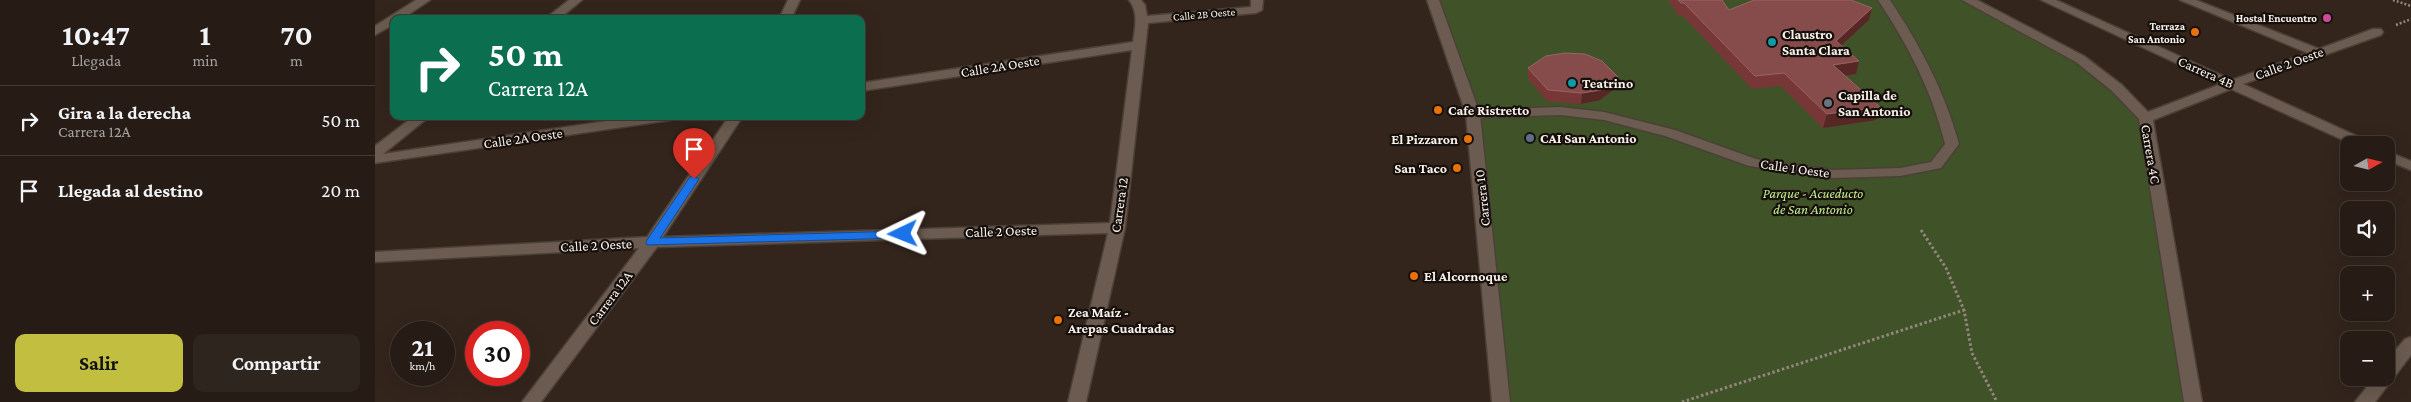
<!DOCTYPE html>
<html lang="es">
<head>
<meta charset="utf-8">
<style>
  body { margin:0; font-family:"Crimson Pro",serif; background:#2e251e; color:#f1f3f6; height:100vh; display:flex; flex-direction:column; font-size:19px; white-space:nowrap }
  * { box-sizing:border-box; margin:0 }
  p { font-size:16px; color:#a4a1a0 }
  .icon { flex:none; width:28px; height:28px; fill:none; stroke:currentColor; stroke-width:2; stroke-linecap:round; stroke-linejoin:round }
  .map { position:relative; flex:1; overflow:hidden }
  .panel { display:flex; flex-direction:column; background:#261c15; width:375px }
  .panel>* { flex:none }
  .guide { position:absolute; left:15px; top:15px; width:475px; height:105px; border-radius:10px; box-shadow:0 5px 20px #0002,0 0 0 1px #423a34; background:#0b6e4f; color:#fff; overflow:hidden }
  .needle { width:32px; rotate:82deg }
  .controls { position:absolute; left:1965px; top:136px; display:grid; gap:10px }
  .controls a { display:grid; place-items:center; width:55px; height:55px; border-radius:10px; background:#261c15; box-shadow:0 5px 20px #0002,0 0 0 1px #423a34; font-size:25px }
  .speed { position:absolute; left:15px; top:321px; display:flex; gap:10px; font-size:25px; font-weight:700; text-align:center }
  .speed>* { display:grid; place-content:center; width:65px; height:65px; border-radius:50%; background:#261c15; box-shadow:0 5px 20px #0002,0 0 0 1px #423a34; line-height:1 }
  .speed small { font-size:12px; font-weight:400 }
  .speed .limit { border:8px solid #d22; background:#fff; color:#111 }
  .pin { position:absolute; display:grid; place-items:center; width:42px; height:42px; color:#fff; margin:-51px -21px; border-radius:50% 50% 50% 0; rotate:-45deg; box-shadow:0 0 5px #0007 }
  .pin .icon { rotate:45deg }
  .me { position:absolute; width:55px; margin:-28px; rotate:268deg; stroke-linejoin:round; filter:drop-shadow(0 0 4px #0008) }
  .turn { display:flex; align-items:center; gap:18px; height:105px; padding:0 15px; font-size:22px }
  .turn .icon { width:65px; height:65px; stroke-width:2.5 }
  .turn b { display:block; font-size:35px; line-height:42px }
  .eta { display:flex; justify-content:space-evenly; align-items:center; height:85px; text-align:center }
  .eta b { font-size:30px; font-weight:700; line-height:35px }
  .button { display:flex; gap:10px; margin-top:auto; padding:10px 15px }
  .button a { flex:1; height:58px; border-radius:10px; background:#c1be40; color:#111; font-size:20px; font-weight:700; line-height:58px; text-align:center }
  .button a+a { background:#2e251e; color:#f1f3f6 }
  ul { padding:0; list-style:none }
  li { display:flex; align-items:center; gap:15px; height:70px; padding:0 15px; border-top:1px solid #423a34 }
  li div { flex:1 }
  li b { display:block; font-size:19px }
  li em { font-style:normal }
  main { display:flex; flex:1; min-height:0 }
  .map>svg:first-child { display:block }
  .green { fill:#405328 }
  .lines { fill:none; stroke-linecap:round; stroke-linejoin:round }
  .lane-casing { stroke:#4b4038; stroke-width:3 }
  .street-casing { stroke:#4b4038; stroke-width:3 }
  .path-far1 { stroke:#93867f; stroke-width:2.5; stroke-dasharray:2 2; stroke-linecap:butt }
  .path { stroke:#93867f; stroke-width:3; stroke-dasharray:2.5 2.5; stroke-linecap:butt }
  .lane { fill:#6b5b50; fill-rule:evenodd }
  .street { fill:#6b5b50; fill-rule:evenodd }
  .wall { fill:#783737 }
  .shaded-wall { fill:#562724 }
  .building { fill:#864b4b; stroke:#986564 }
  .route { fill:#1a73e8; stroke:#114b97 }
  .hotel-dot { fill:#d1479c; stroke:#16100c; stroke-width:2 }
  .food-dot { fill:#e8710a; stroke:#16100c; stroke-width:2 }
  .culture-dot { fill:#0f9aa8; stroke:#16100c; stroke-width:2 }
  .worship-dot { fill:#6b7280; stroke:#16100c; stroke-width:2 }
  .service-dot { fill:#5c6f8a; stroke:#16100c; stroke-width:2 }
  .labels { text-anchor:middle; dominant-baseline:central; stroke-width:4.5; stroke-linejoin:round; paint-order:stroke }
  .far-street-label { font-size:11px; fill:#faf0ea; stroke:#16100c }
  .far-poi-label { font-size:11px; font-weight:bold; fill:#faf0ea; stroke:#16100c; text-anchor:end }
  .poi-label { font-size:14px; font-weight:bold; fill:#faf0ea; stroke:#16100c; text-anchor:start }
  .street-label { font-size:14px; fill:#faf0ea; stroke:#16100c }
  .park-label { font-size:14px; font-style:italic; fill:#c3ed8f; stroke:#16100c }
</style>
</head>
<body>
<main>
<section class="panel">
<div class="eta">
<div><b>10:47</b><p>Llegada</p></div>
<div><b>1</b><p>min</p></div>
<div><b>70</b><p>m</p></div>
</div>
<ul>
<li><svg class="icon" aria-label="right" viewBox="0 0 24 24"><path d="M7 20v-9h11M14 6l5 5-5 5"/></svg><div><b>Gira a la derecha</b><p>Carrera 12A</p></div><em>50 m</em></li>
<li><svg class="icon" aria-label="arrive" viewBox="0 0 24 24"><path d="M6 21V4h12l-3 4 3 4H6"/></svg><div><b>Llegada al destino</b></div><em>20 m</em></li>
</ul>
<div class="button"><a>Salir</a><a>Compartir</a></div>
</section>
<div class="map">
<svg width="2036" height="402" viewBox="0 0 2036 402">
  <rect width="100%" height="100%" fill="#33251c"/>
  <path class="green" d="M 1058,0 L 1593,0 L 1705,59 L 1771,118 L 1818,402 L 1126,402 L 1100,133 Z"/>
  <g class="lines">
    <g class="lane-casing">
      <path id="lane" d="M 1503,0 L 1515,0 C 1545,45 1570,92 1584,144 L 1566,168 L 1525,176 L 1458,178 L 1374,166 L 1290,136 L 1229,120 L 1185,115 L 1098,118 L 1091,114 L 1098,110 L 1185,107 L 1229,112 L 1300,130 L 1381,159 L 1458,170 L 1525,168 L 1556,162 L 1570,144 C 1557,91 1533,45 1503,0 Z"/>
    </g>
    <g class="street-casing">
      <g id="street">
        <path d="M 41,0 L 55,0 L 27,19 L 19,19 L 19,24 L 0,35 L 0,26 Z"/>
        <path d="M 194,0 L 207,0 L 184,19 L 170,19 Z"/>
        <path d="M 413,0 L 425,0 L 416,19 L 404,19 Z"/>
        <path d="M 754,0 L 766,0 L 770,5 L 772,16 L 876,7 L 876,0 L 888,0 L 887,10 L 881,13 L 773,23 L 750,228 L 711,402 L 693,402 L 733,233 L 282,247 L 166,402 L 147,402 L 264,248 L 0,262 L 0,252 L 272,237 L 354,116 L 368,116 L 288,237 L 735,223 L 757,50 L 486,91 L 486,83 L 758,42 C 760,27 764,13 754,0 Z"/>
        <path d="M 1052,0 L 1064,0 L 1105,114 L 1135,402 L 1117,402 L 1091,114 Z"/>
        <path d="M 1587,0 L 1602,0 L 1709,56 L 1747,85 L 1773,112 L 1846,84 L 1666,0 L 1681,0 L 1857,80 L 1933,53 L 1805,0 L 1821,0 L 1944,49 L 1998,29 L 2006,29 L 2008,32 L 2006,35 L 1868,84 L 1995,142 L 1997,145 L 1979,145 L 1856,89 L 1778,120 L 1827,402 L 1809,402 L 1764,119 L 1737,91 L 1701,62 Z"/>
        <path d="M 39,116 L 55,116 L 8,154 L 266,116 L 303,116 L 296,120 L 0,163 L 0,146 Z"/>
        <path d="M 2011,151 L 2036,161 L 2036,170 L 2011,160 Z"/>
        <path d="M 2036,337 L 2036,355 L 2000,402 L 1980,402 L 1999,378 L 2011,378 L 2011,361 L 2030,339 Z"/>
      </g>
    </g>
    <g class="path-far1">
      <path d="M 2018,0 L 2036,6"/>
      <path d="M 2021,25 L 2036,19"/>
    </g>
    <g class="path">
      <path d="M 1546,230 L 1571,268 L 1589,310 L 1597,353 L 1622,402"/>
      <path d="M 1307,402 L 1589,310"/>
    </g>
    <use href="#lane" class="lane"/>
    <use href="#street" class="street"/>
  </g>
  <g class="wall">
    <path d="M 1293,0 L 1347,0 L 1354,10 L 1494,20 L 1466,45 L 1484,61 L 1481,74 L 1470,76 L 1505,107 L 1501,120 L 1448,128 L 1406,86 L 1377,89 L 1307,15 L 1304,16 Z"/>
    <path d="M 1153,68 L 1243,77 L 1242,87 L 1225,100 L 1206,104 L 1172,101 L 1153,79 Z"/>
  </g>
  <g class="shaded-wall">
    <path d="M 1497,8 L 1494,20 L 1457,54 L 1461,41 Z"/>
    <path d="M 1484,61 L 1481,74 L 1455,78 L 1458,65 Z"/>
    <path d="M 1243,77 L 1242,87 L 1225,100 L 1206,104 L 1207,93 Z"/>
    <path d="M 1505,107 L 1501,120 L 1448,128 L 1452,114 Z"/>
  </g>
  <g class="building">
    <path d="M 1303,0 L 1347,0 L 1354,10 L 1379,0 L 1476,0 L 1497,8 L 1461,41 L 1484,61 L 1458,65 L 1505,107 L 1452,114 L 1409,73 L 1380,76 L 1309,3 L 1306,3 Z"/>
    <path d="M 1190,53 L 1210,54 L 1227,61 L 1243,77 L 1226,90 L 1207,93 L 1173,90 L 1153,68 L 1171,56 Z"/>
  </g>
  <path class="route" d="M 319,176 L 324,179 L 285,238 L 528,231 L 534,234 L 528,238 L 272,245 L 271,242 L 272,240 L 315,177 Z"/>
  <circle class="hotel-dot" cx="1952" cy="18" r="5"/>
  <g class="food-dot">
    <circle cx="1820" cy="32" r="5"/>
    <circle cx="1063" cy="110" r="5"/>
    <circle cx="1093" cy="139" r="5"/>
    <circle cx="1082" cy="168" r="5"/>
    <circle cx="1039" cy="276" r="5"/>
    <circle cx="683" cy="320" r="5"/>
  </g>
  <g class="culture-dot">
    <circle cx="1397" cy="42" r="5"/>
    <circle cx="1197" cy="83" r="5"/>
  </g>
  <circle class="worship-dot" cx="1453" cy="103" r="5"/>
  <circle class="service-dot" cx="1155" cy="138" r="5"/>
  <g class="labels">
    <g class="far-street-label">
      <text transform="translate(829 14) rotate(-5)">Calle 2B Oeste</text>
    </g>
    <g class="far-poi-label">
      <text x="1942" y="18">Hostal Encuentro</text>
      <text x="1810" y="26">Terraza<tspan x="1810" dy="13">San Antonio</tspan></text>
    </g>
    <g class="poi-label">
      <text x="1407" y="34">Claustro<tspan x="1407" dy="16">Santa Clara</tspan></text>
      <text x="1207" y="83">Teatrino</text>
      <text x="1463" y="95">Capilla de<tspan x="1463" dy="16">San Antonio</tspan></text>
      <text x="1073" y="110">Cafe Ristretto</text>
      <text x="1165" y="138">CAI San Antonio</text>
      <text x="1083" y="139" text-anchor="end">El Pizzaron</text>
      <text x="1072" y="168" text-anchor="end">San Taco</text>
      <text x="1049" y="276">El Alcornoque</text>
      <text x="693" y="312">Zea Maíz -<tspan x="693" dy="16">Arepas Cuadradas</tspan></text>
    </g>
    <g class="street-label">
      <text transform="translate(1914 63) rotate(-20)">Calle 2 Oeste</text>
      <text transform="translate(625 66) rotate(-9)">Calle 2A Oeste</text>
      <text transform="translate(1831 72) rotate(24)">Carrera 4B</text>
      <text transform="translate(148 138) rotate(-8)">Calle 2A Oeste</text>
      <text transform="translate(1776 154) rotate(80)">Carrera 4C</text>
      <text transform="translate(1420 168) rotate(8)">Calle 1 Oeste</text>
      <text transform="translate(1107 198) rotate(-96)">Carrera 10</text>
      <text transform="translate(744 205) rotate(-82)">Carrera 12</text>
      <text transform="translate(626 231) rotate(-2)">Calle 2 Oeste</text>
      <text transform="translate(221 245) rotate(-3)">Calle 2 Oeste</text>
      <text transform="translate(235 298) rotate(-53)">Carrera 12A</text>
    </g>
    <g class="park-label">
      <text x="1438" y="193">Parque - Acueducto<tspan x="1438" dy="16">de San Antonio</tspan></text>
    </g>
  </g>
</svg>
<div class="controls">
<a><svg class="needle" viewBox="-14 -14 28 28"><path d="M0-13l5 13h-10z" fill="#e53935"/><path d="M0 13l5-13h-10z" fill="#a4a1a0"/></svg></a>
<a><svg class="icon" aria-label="sound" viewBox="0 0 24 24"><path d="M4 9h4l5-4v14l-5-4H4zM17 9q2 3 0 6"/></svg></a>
<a>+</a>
<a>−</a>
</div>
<div class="speed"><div>21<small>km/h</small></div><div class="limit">30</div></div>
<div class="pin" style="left:319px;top:179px;background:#d93025"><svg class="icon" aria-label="arrive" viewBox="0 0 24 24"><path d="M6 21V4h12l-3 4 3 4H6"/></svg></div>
<svg class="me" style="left:528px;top:234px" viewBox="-20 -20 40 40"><path d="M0-17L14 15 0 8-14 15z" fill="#1a73e8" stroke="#fff" stroke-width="4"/></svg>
<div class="guide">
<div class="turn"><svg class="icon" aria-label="right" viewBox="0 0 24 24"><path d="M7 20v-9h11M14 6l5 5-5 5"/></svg><div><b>50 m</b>Carrera 12A</div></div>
</div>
</div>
</main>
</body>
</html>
